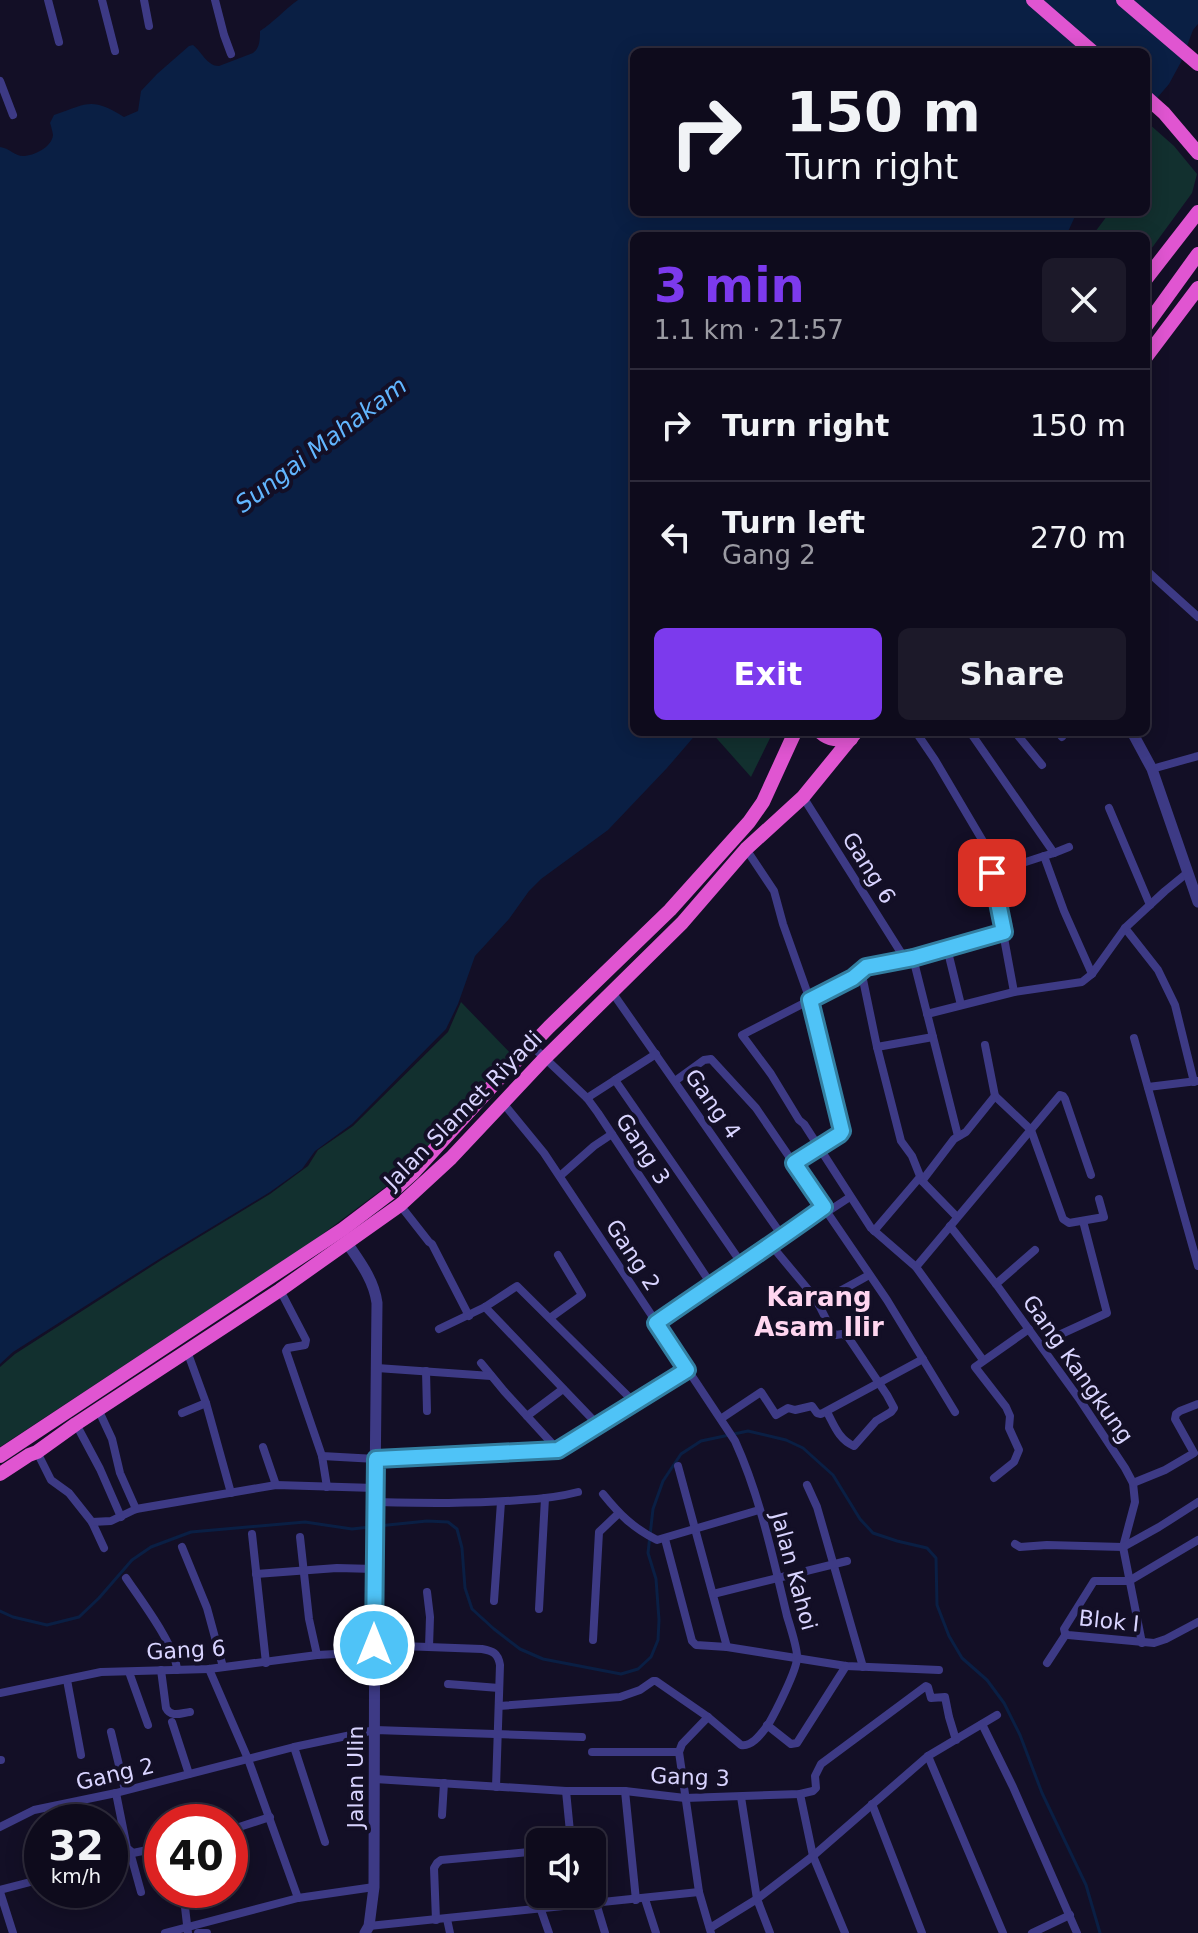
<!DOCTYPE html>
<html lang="en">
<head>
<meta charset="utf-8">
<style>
  body { margin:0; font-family:"DejaVu Sans",sans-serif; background:#1c1929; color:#f1f3f6; height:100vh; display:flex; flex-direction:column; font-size:30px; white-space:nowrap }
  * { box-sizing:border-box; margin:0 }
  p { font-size:26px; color:#9b9ba3 }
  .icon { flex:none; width:44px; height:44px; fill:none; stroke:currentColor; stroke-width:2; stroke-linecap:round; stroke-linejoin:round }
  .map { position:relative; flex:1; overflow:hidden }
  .panel { position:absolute; left:630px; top:232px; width:520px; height:504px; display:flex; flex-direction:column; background:#0e0b1c; border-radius:12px; box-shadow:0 4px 20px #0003,0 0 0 2px #2e2b3b }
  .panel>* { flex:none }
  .hud { position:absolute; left:630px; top:48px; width:520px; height:168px; border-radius:12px; box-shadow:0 4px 20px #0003,0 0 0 2px #2e2b3b; background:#0e0b1c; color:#f1f3f6; overflow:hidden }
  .fabs { position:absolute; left:526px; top:1828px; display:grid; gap:16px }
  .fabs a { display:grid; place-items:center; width:80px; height:80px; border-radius:12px; background:#0e0b1c; box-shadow:0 4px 20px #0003,0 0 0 2px #2e2b3b; font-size:40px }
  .speed { position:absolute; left:24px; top:1804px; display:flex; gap:16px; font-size:40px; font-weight:700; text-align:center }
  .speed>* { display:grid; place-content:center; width:104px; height:104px; border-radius:50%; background:#0e0b1c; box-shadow:0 4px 20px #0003,0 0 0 2px #2e2b3b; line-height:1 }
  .speed small { font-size:20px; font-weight:400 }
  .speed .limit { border:12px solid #d22; background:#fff; color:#111 }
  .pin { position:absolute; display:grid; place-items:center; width:68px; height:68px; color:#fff; margin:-34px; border-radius:16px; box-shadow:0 4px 12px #0006 }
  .me { position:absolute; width:88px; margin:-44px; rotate:0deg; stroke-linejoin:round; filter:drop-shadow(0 0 6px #0008) }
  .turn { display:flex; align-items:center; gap:28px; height:168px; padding:0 24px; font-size:36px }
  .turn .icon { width:104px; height:104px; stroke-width:2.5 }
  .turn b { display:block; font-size:56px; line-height:68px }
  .round { display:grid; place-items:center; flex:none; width:84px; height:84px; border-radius:12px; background:#1c1929 }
  .summary { display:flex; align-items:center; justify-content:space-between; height:136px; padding:0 24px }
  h1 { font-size:48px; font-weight:700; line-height:60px; color:#7c3aed }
  .button { display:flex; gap:16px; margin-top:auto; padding:16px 24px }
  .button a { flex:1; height:92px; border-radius:12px; background:#7c3aed; color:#fff; font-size:32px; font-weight:700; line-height:92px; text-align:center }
  .button a+a { background:#1c1929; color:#f1f3f6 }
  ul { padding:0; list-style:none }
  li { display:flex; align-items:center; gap:24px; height:112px; padding:0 24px; border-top:2px solid #2e2b3b }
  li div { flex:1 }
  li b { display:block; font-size:30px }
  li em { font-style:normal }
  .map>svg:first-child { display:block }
  .green { fill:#12302f }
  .water { fill:#0a1f44 }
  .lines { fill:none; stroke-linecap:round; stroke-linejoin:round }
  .stream { stroke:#0a1f44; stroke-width:3 }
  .minor { stroke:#3d3a85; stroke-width:8 }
  .tertiary { stroke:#3d3a85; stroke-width:11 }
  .trunk { stroke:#e055d1; stroke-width:14 }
  .route-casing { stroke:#337fa1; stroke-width:20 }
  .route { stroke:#4fc3f7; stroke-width:14 }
  .labels { text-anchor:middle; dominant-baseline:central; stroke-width:8; stroke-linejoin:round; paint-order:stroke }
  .street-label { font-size:22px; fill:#d9d4ff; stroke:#130f26 }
  .water-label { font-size:24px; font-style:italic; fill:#62b6ff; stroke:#130f26 }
  .quarter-label { font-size:26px; font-weight:bold; fill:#ffd6f0; stroke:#130f26 }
</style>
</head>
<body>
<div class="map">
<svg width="1198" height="1933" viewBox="0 0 1198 1933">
  <rect width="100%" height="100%" fill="#130f26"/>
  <g class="green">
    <path d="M 1148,123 L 1174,146 L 1197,174 L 1192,193 L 1146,256 L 1146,236 L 1092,236 L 1110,212 L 1146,212 L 1146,126 Z"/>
    <path d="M 711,732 L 773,732 L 751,777 Z"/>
    <path d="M 461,1002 L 514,1057 L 404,1173 L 312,1242 L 0,1447 L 0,1367 L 15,1354 L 163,1259 L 270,1194 L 308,1166 L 318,1150 L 353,1126 L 448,1032 Z"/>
  </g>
  <path class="water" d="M 298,0 L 1198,0 L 1198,24 L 1193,30 L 1181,62 L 1169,84 L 1146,111 L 1146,52 L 634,52 L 634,212 L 1077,212 L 1066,236 L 634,236 L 634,732 L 698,732 L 667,768 L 608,830 L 541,879 L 529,891 L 509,919 L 475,956 L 458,1004 L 446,1029 L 352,1124 L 315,1151 L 302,1169 L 270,1192 L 164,1256 L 13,1352 L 0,1364 L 0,147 C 9,148 15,156 23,156 C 34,156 52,147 53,135 C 53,134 51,125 50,123 L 54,115 C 88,103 92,97 124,117 L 138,111 L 141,91 L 157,74 L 189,46 L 193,45 C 202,52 207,66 219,66 L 253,53 C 260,48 260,39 260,31 C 274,22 284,10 298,0 Z"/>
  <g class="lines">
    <g class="stream">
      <path d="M 378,1526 L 427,1521 L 448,1522 L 457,1529 L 462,1548 L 465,1588 L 472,1609 L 494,1629 L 520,1649 L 543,1659 L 621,1674 L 638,1669 L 651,1657 L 658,1640 L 659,1620 L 656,1579 L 648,1553 L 653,1509 L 663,1481 L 681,1454 L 701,1441 L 748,1431 L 786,1440 L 803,1448 L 833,1475 L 860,1519 L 873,1533 L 897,1541 L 927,1548 L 936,1558 L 937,1605 L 949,1636 L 962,1658 L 987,1680 L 1004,1703 L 1020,1735 L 1042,1793 L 1086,1885 L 1100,1933"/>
      <path d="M 0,1611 L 13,1617 L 47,1625 L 79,1617 L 99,1598 L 132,1560 L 151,1547 L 191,1532 L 305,1522 L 352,1529 L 370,1527"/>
    </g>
    <g class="minor">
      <path d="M 48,0 L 59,42"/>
      <path d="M 102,0 L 115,51"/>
      <path d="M 144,0 L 149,26"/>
      <path d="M 215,0 L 224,35 L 231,54"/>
      <path d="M 0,81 L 13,115"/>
      <path d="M 1146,570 L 1198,617"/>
      <path d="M 916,732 L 935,760 L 984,843 L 992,873 L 1014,992"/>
      <path d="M 970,732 L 1054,853 L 1044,856 L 1064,911 L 1092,974"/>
      <path d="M 1015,732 L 1042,765"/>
      <path d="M 1058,732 L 1062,737"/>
      <path d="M 1152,769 L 1198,756"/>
      <path d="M 803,797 L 905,959"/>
      <path d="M 1109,808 L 1150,905"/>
      <path d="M 746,849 L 774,891 L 783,924 L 810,1000 L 842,1131 L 840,1134 L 794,1163"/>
      <path d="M 1054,853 L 1069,847"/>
      <path d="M 992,873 L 1044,856"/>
      <path d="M 1125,928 L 1158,970 L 1175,1005 L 1194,1082"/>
      <path d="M 1004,932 L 913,958 L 866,967 L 853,978 L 742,1035 L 771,1074 L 799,1120 L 804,1124 L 871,1228 L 916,1267 L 1060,1095 L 1063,1096 L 1065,1099 L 1091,1175"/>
      <path d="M 947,948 L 961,1005"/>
      <path d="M 913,958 L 958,1136"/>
      <path d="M 861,970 L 877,1047 L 901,1141 L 912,1156 L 922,1181 L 957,1217"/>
      <path d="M 612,992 L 783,1237"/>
      <path d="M 927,1014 L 1014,992 L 1082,982 L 1092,974 L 1125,928 L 1165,891 L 1187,873"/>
      <path d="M 1134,1038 L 1198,1266"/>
      <path d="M 531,1045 L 587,1098 L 598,1113 L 711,1284"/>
      <path d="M 877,1047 L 933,1037"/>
      <path d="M 615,1080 L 656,1054"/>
      <path d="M 675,1081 L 704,1060 L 711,1059 L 756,1108 L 887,1300 L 955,1412"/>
      <path d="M 1148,1087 L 1197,1081"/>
      <path d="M 995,1096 L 1031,1130 L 1063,1219 L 1069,1223 L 1104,1217 L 1099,1199"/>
      <path d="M 587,1098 L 615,1080 L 742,1264"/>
      <path d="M 560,1176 L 594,1146 L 612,1134"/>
      <path d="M 922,1181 L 954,1139 L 966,1132 L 995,1096 L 985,1045"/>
      <path d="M 400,1205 L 429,1242 L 432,1244 L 469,1316"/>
      <path d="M 827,1212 L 850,1197"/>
      <path d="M 950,1226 L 996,1284 L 1080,1400 L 1125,1468 L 1133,1483 L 1135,1502 L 1123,1547 L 1142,1643"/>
      <path d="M 874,1231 L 920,1177"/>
      <path d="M 771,1245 L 816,1299 L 833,1333 L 836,1335 L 842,1334 L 848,1337 L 887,1395 L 894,1408 L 891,1412 L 876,1421 L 854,1446 C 839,1440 834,1425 827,1412"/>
      <path d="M 916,1267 L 983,1360"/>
      <path d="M 996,1284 L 1035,1250"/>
      <path d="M 280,1290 L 306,1340 L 305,1345 L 288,1348 L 286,1351 L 322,1456 L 327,1487"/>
      <path d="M 818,1304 C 835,1293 852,1285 869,1275"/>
      <path d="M 485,1307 L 598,1425"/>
      <path d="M 550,1318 L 582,1295 L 558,1255"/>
      <path d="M 656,1323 C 712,1284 769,1247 824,1207"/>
      <path d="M 439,1329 L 485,1307 L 517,1286 L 634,1402"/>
      <path d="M 1042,1347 L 1059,1335 L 1107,1313 L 1083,1221"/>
      <path d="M 187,1351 L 206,1403 L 231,1493"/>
      <path d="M 481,1363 L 504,1391 L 558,1450"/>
      <path d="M 377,1368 L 491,1376"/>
      <path d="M 426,1371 L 427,1411"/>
      <path d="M 98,1409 L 112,1439 L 120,1473 L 136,1509"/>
      <path d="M 182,1413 L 206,1403"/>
      <path d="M 527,1416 L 563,1389"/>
      <path d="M 722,1418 L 761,1392 L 776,1415 L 788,1408 L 795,1410 L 812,1406 L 817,1413 L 821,1414 L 923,1359"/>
      <path d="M 76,1424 L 100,1469 L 121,1517"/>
      <path d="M 263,1447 L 276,1485"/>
      <path d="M 37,1452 L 51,1480 L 69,1493 L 92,1522 L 104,1548"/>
      <path d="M 322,1456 L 376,1459 L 558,1450 L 687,1370"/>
      <path d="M 678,1466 L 727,1647"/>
      <path d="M 994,1478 L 1014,1462 L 1019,1450 L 1009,1428 L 1010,1416 L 1006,1407 L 975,1367 L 1029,1329"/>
      <path d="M 1133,1483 L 1165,1470 L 1194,1453 L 1175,1419 L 1176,1414 L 1180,1411 L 1198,1404"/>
      <path d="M 807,1485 L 817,1507 L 863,1667"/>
      <path d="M 603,1494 C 620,1515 633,1528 657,1540 L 759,1510"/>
      <path d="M 376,1502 C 424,1503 473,1504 521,1500 C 541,1499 559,1497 578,1492"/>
      <path d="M 92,1522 L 111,1521 L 136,1509 L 276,1485 L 375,1488"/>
      <path d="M 252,1534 L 266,1663"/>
      <path d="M 300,1537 L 309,1619 L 317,1655"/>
      <path d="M 665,1539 L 692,1641 L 696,1645 L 727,1647 L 846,1666 L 939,1670"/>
      <path d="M 1198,1540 L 1129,1581 L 1094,1581 L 1064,1629 L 1065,1633 L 1068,1635 L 1154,1643 L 1166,1639 L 1198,1622"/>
      <path d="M 1015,1544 L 1020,1547 L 1047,1545 L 1123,1547 L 1159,1527 L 1198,1502"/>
      <path d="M 182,1547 L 207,1608 L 223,1667"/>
      <path d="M 256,1574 L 337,1568 L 375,1569"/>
      <path d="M 126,1578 C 140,1599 176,1646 177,1670"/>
      <path d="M 427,1592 L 430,1617 L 429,1647"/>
      <path d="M 713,1594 L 847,1561"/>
      <path d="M 494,1601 L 501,1502"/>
      <path d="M 539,1609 L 545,1498"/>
      <path d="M 593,1640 L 599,1532 L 619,1513"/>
      <path d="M 374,1645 L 482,1649 C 493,1651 498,1653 500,1665 L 496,1787"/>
      <path d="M 1047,1663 L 1066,1634"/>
      <path d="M 209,1669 L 248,1759 L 298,1898"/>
      <path d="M 161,1670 L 166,1708 C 171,1718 181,1713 190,1712"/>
      <path d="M 129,1672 L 148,1725"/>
      <path d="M 67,1680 L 81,1755"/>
      <path d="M 448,1684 L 499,1688"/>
      <path d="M 0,1693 L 101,1672 L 209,1669 L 317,1655 L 374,1652"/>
      <path d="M 499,1706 L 620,1697 L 640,1690 L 653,1681 L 656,1681 L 708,1717 L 741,1745 C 752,1747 761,1734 768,1725 C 775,1713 797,1670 797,1658 C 798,1650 790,1626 787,1616 C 773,1558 760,1496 735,1441 L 544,1153 L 503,1103"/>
      <path d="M 708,1717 L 682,1744 L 679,1752 L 699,1892 L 711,1933"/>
      <path d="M 172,1722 L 189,1774"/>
      <path d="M 982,1724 L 1013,1787 L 1077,1933"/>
      <path d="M 767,1725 L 791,1744 L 797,1743 L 846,1666"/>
      <path d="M 111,1732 L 125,1790"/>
      <path d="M 294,1747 L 325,1842"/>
      <path d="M 592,1752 L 679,1752"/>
      <path d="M 928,1756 L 1003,1933"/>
      <path d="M 0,1760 L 1,1760"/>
      <path d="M 375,1779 L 566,1791 L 625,1791 L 685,1798 L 800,1794 L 813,1791 L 816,1788 L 815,1776 L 821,1764 L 926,1686 L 928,1687 L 931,1698 L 945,1697 L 949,1717 L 956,1740"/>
      <path d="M 566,1791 L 571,1842"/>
      <path d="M 625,1791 L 636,1900"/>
      <path d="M 116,1793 L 127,1848 L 133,1853 L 162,1847"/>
      <path d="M 800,1794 L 813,1856 L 845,1933"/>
      <path d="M 741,1797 L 757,1899 L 770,1933"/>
      <path d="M 872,1804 L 922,1933"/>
      <path d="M 442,1815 L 444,1783"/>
      <path d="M 0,1827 L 34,1810 L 116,1793 L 294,1747 L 375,1730 L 582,1737"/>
      <path d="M 230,1830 L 270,1817"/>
      <path d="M 130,1852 L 141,1892"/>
      <path d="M 0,1890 L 42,1879"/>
      <path d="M 183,1890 L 188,1933"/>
      <path d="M 0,1892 L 13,1933"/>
      <path d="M 645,1899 L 656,1933"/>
      <path d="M 596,1903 L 605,1933"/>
      <path d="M 541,1910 L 549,1933"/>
      <path d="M 447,1919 L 450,1933"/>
      <path d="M 436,1920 L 434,1868 L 437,1863 L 441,1860 L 540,1851"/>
      <path d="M 369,1926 L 699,1892"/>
      <path d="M 710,1928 L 757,1899 L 813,1856 L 928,1756 L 997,1715"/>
      <path d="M 165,1933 L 298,1898 L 374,1887"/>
      <path d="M 198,1933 L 207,1933"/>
      <path d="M 1032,1933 L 1070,1915"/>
    </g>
    <g class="tertiary">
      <path d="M 1132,732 L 1152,769 L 1198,902"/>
      <path d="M 347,1243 C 360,1262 374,1280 377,1303 L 375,1488 L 374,1887 L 369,1926 L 365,1933"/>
    </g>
    <g class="trunk">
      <path d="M 1033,0 L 1093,52"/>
      <path d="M 1123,0 L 1198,64"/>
      <path d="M 1146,97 L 1164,113 L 1198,153"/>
      <path d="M 1146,279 L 1198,212"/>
      <path d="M 1146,326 L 1198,254"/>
      <path d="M 1146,357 L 1198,288"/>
      <path d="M 820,732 C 830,741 839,740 851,739"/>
      <path d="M 0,1456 L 343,1229 L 393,1191 L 413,1173 L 494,1084 L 549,1027 L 670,910 L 749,822 L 763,802 L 795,732"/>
      <path d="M 0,1474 L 29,1455 L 37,1452 L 76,1424 L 280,1290 L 400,1205 L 451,1158 L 544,1059 L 682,923 L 746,849 L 803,797 L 856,732"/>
    </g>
  </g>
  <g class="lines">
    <g class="route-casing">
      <path id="route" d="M 374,1645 L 376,1459 L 558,1450 L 687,1370 L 656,1323 C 712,1284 769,1247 824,1207 L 794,1163 L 840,1134 L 842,1131 L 810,1000 L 853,978 L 866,967 L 913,958 L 1004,932 L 992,873"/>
    </g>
    <use href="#route" class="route"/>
  </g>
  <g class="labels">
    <g class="street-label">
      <text transform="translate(869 868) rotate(58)">Gang 6</text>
      <text transform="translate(713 1104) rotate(55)">Gang 4</text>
      <text transform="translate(463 1110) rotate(-45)">Jalan Slamet Riyadi</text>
      <text transform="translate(643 1149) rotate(57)">Gang 3</text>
      <text transform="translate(633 1255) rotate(57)">Gang 2</text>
      <text transform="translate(1078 1369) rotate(55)">Gang Kangkung</text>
      <text transform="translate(794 1571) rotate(75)">Jalan Kahoi</text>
      <text transform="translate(1109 1621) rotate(6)">Blok I</text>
      <text transform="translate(186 1650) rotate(-3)">Gang 6</text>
      <text transform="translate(115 1774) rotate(-13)">Gang 2</text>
      <text transform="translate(355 1777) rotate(-90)">Jalan Ulin</text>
      <text transform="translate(690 1777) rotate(2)">Gang 3</text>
    </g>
    <g class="water-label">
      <text transform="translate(321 445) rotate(-37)">Sungai Mahakam</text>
    </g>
    <g class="quarter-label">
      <text x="819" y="1297">Karang<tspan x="819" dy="30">Asam Ilir</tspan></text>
    </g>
  </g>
</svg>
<div class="fabs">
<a><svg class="icon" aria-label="sound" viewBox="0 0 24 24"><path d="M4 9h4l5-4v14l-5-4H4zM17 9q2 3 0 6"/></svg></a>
</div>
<div class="speed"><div>32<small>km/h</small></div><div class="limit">40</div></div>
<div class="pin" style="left:992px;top:873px;background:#d93025"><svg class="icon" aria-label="arrive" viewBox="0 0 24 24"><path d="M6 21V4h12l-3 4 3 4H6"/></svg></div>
<svg class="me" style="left:374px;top:1645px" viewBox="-20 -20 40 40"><circle r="17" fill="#4fc3f7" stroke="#fff" stroke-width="3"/><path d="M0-11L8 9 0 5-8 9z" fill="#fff"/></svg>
<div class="hud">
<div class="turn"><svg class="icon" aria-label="right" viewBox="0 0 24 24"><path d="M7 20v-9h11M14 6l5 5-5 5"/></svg><div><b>150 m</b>Turn right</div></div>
</div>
<section class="panel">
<div class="summary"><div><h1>3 min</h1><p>1.1 km · 21:57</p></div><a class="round"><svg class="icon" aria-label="close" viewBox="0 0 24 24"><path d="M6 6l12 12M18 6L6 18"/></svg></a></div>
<ul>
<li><svg class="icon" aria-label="right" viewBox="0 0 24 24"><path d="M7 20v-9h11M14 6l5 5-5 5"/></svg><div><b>Turn right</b></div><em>150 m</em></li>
<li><svg class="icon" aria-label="left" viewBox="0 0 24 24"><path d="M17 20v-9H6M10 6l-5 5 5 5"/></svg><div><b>Turn left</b><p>Gang 2</p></div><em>270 m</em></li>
</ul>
<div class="button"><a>Exit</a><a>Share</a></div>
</section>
</div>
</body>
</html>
